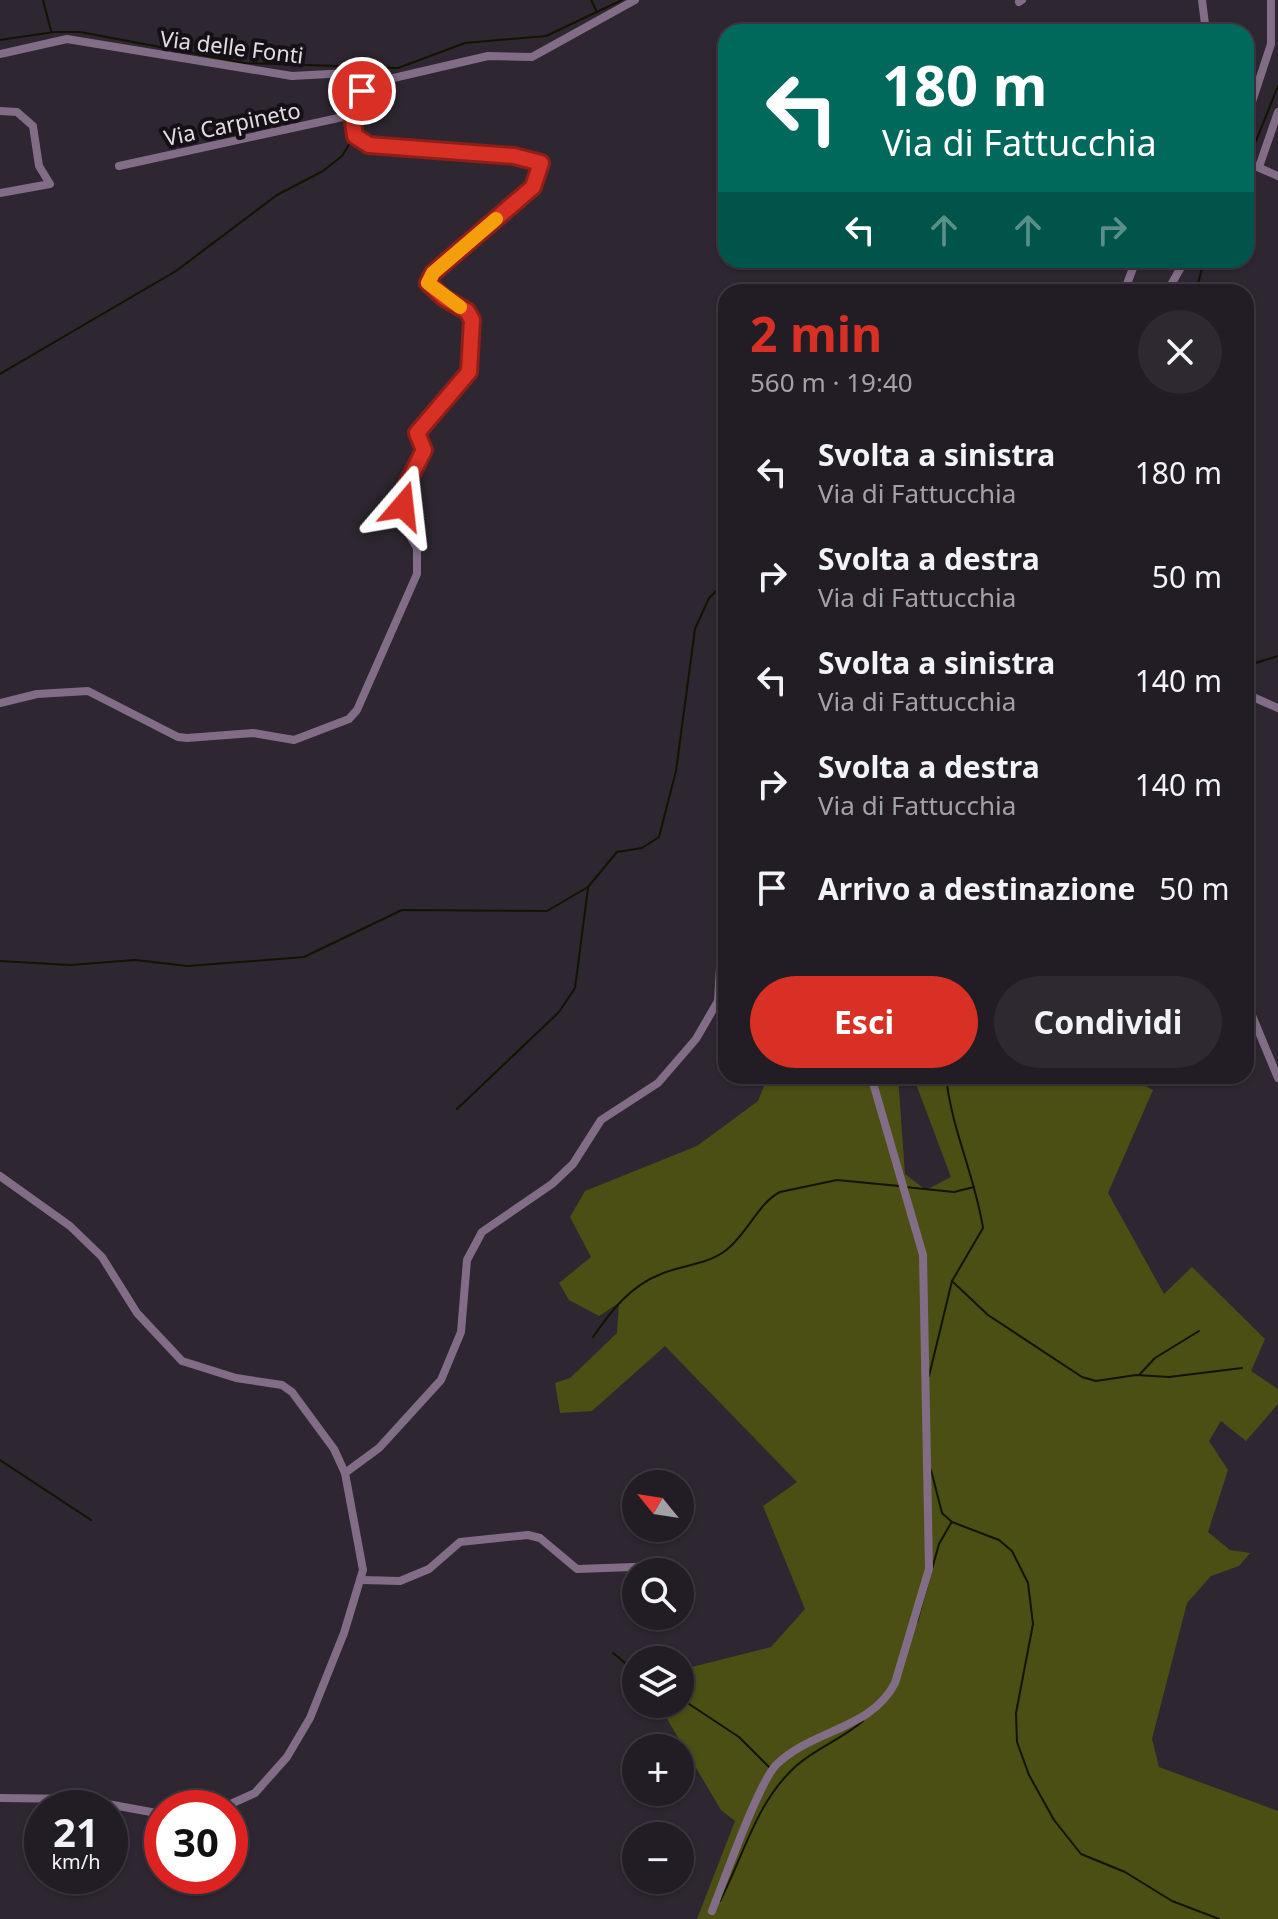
<!DOCTYPE html>
<html lang="it">
<head>
<meta charset="utf-8">
<style>
  body { margin:0; font-family:"Noto Sans",sans-serif; background:#2e2931; color:#f1f3f6; height:100vh; display:flex; flex-direction:column; font-size:30px; white-space:nowrap }
  * { box-sizing:border-box; margin:0 }
  p { font-size:26px; color:#a2a1a6 }
  .icon { flex:none; width:44px; height:44px; fill:none; stroke:currentColor; stroke-width:2; stroke-linecap:round; stroke-linejoin:round }
  .map { position:relative; flex:1; overflow:hidden }
  .panel { position:absolute; left:718px; top:284px; width:536px; height:800px; display:flex; flex-direction:column; background:#221c24; border-radius:24px; box-shadow:0 2px 6px #0004,0 0 0 2px #3f3a41 }
  .panel>* { flex:none }
  .top-card { position:absolute; left:718px; top:24px; width:536px; height:244px; border-radius:24px; box-shadow:0 2px 6px #0004,0 0 0 2px #3f3a41; background:#00695c; color:#fff; overflow:hidden }
  .needle { width:52px; rotate:300deg }
  .buttons { position:absolute; left:622px; top:1470px; display:grid; gap:16px }
  .buttons a { display:grid; place-items:center; width:72px; height:72px; border-radius:50%; background:#221c24; box-shadow:0 2px 6px #0004,0 0 0 2px #3f3a41; font-size:40px }
  .speed { position:absolute; left:24px; top:1790px; display:flex; gap:16px; font-size:40px; font-weight:700; text-align:center }
  .speed>* { display:grid; place-content:center; width:104px; height:104px; border-radius:50%; background:#221c24; box-shadow:0 2px 6px #0004,0 0 0 2px #3f3a41; line-height:1 }
  .speed small { font-size:20px; font-weight:400 }
  .speed .limit { border:12px solid #d22; background:#fff; color:#111 }
  .pin { position:absolute; display:grid; place-items:center; width:68px; height:68px; color:#fff; margin:-34px; border:4px solid #fff; border-radius:50%; box-shadow:0 2px 8px #0007 }
  .me { position:absolute; width:88px; margin:-44px; rotate:17deg; stroke-linejoin:round; filter:drop-shadow(0 0 6px #0008) }
  .turn { display:flex; align-items:center; gap:28px; height:168px; padding:0 32px; font-size:36px }
  .turn .icon { width:104px; height:104px; stroke-width:2.5 }
  .turn b { display:block; font-size:56px; line-height:68px }
  .lanes { display:flex; align-items:center; height:76px; padding:0 32px; background:#0003; justify-content:center; gap:40px; direction:ltr }
  .lanes .off { opacity:.35 }
  .round { display:grid; place-items:center; flex:none; width:84px; height:84px; border-radius:42px; background:#2e2931 }
  .headline { display:flex; align-items:center; justify-content:space-between; height:136px; padding:0 32px }
  h1 { font-size:48px; font-weight:700; line-height:60px; color:#d93025 }
  .action { display:flex; gap:16px; margin-top:auto; padding:16px 32px }
  .action a { flex:1; height:92px; border-radius:48px; background:#d93025; color:#fff; font-size:32px; font-weight:700; line-height:92px; text-align:center }
  .action a+a { background:#2e2931; color:#f1f3f6 }
  ul { padding:0; list-style:none }
  li { display:flex; align-items:center; gap:24px; height:104px; padding:0 32px }
  li div { flex:1 }
  li b { display:block; font-size:30px }
  li em { font-style:normal }
  .map>svg:first-child { display:block }
  .green { fill:#4c4f13 }
  .lines { fill:none; stroke-linecap:round; stroke-linejoin:round }
  .stream { stroke:#121400; stroke-width:2 }
  .street { stroke:#826d87; stroke-width:8 }
  .route-casing { stroke:#8d1f18; stroke-width:20 }
  .route { stroke:#d93025; stroke-width:14 }
  .slow { stroke:#f59e0b; stroke-width:14 }
  .labels { text-anchor:middle; dominant-baseline:central; stroke-width:8; stroke-linejoin:round; paint-order:stroke }
  .street-label { font-size:22px; fill:#e2dde3; stroke:#141015 }
</style>
</head>
<body>
<div class="map">
<svg width="1278" height="1919" viewBox="0 0 1278 1919">
  <rect width="100%" height="100%" fill="#2e2630"/>
  <path class="green" d="M 768,1076 L 898,1076 L 905,1174 L 926,1190 L 951,1177 L 913,1076 L 1128,1076 L 1153,1090 L 1108,1193 L 1164,1294 L 1192,1267 L 1265,1339 L 1251,1371 L 1278,1389 L 1278,1404 L 1246,1441 L 1221,1421 L 1209,1441 L 1228,1470 L 1208,1532 L 1230,1550 L 1250,1553 L 1239,1566 L 1211,1576 L 1187,1603 L 1152,1739 L 1159,1767 L 1278,1811 L 1278,1919 L 697,1919 L 735,1821 L 721,1810 L 667,1719 L 682,1703 L 688,1668 L 771,1647 L 805,1609 L 763,1506 L 797,1482 L 665,1346 L 592,1411 L 560,1413 L 555,1383 L 570,1378 L 617,1333 L 619,1303 L 599,1316 L 569,1300 L 559,1283 L 591,1257 L 570,1217 L 585,1191 L 697,1146 L 758,1101 Z"/>
  <g class="lines">
    <g class="stream">
      <path d="M 43,0 L 51,31"/>
      <path d="M 591,0 L 597,12"/>
      <path d="M 0,40 L 54,32 L 80,32 L 245,63 L 398,68 L 465,43 L 546,36 L 622,0"/>
      <path d="M 347,112 L 352,93 L 365,76"/>
      <path d="M 1248,161 L 1278,86"/>
      <path d="M 1196,292 L 1204,260"/>
      <path d="M 0,374 L 176,271 L 277,195 L 323,171 L 342,156 L 353,138"/>
      <path d="M 1246,666 L 1278,656"/>
      <path d="M 0,961 L 70,965 L 135,960 L 188,966 L 304,957 L 402,910 L 547,911 L 588,887 L 617,852 L 642,848 L 659,837 L 676,771 L 695,629 L 709,598 L 726,582"/>
      <path d="M 457,1109 L 559,1012 L 575,988 L 588,888"/>
      <path d="M 905,1187 L 954,1192 L 974,1187"/>
      <path d="M 953,1282 L 988,1315 L 1082,1377 L 1096,1381 L 1136,1375 L 1169,1377 L 1242,1368"/>
      <path d="M 593,1337 C 611,1311 630,1286 661,1274 C 682,1265 706,1265 725,1251 C 747,1235 758,1203 780,1192 L 837,1180 L 899,1186"/>
      <path d="M 1140,1374 L 1155,1358 L 1199,1331"/>
      <path d="M 929,1376 L 952,1281 L 983,1228 C 975,1176 951,1128 946,1076"/>
      <path d="M 0,1460 L 91,1520"/>
      <path d="M 931,1470 L 942,1513 L 952,1522 L 999,1540 L 1012,1551 L 1028,1583 L 1033,1624 L 1016,1713 L 1017,1742 L 1029,1775 L 1054,1820 L 1081,1854 L 1125,1872 L 1172,1901 L 1219,1919"/>
      <path d="M 917,1622 L 939,1544 L 951,1523"/>
      <path d="M 613,1653 L 636,1672"/>
      <path d="M 680,1698 L 739,1737 L 771,1769"/>
      <path d="M 720,1901 C 744,1855 756,1802 796,1766 C 816,1748 842,1739 863,1721"/>
    </g>
    <g class="street">
      <path d="M 1202,0 L 1206,32"/>
      <path d="M 1019,2 L 1022,0"/>
      <path d="M 0,54 L 67,39 L 292,76 L 366,72 L 385,78"/>
      <path d="M 0,111 L 17,112 L 33,126 L 39,166 L 50,184 L 0,193"/>
      <path d="M 1246,120 L 1271,44 L 1271,0"/>
      <path d="M 1246,162 L 1278,176"/>
      <path d="M 119,166 L 352,115"/>
      <path d="M 1259,167 L 1278,112"/>
      <path d="M 1124,292 L 1136,260"/>
      <path d="M 1167,292 L 1185,260"/>
      <path d="M 726,623 L 721,647 L 726,709"/>
      <path d="M 1246,694 L 1278,708"/>
      <path d="M 0,703 L 37,694 L 88,691 L 178,737 L 187,738 L 253,733 L 294,740 L 349,719 L 357,710 L 417,574 L 417,548 L 402,522 L 404,490 L 424,450 L 417,433 L 469,372 L 472,320 L 467,311 L 444,298 L 428,283 L 433,273 L 533,187 L 541,163 L 514,156 L 369,145 L 355,136 L 352,115 L 355,103 L 372,83 L 488,56 L 532,57 L 635,0"/>
      <path d="M 1246,1001 L 1278,1078"/>
      <path d="M 0,1176 L 70,1226 L 102,1257 L 137,1313 L 182,1361 L 236,1378 L 282,1385 L 292,1392 L 334,1449 L 345,1473"/>
      <path d="M 362,1580 L 400,1581 L 429,1569 L 460,1542 L 528,1535 L 540,1538 L 577,1569 L 662,1566"/>
      <path d="M 0,1798 L 80,1799 L 162,1814"/>
      <path d="M 222,1808 L 255,1793 L 287,1757 L 310,1718 L 344,1633 L 363,1570 L 345,1473 L 379,1448 L 441,1380 L 461,1332 L 467,1260 L 482,1232 L 552,1184 L 573,1164 L 601,1120 L 658,1083 L 696,1039 L 718,1001 L 721,949 L 726,935"/>
      <path d="M 712,1911 C 724,1881 758,1784 776,1765 C 812,1729 871,1730 895,1683 L 929,1569 L 923,1255 L 871,1076"/>
    </g>
  </g>
  <g class="lines">
    <g class="route-casing">
      <path id="route" d="M 362,91 L 352,115 L 355,136 L 369,145 L 514,156 L 541,163 L 533,187 L 433,273 L 428,283 L 444,298 L 467,311 L 472,320 L 469,372 L 417,433 L 424,450 L 404,490 L 403,506"/>
    </g>
    <use href="#route" class="route"/>
    <path class="slow" d="M 460,307 L 428,283 L 433,273 L 496,219"/>
  </g>
  <g class="labels">
    <g class="street-label">
      <text transform="translate(232 46) rotate(7)">Via delle Fonti</text>
      <text transform="translate(232 123) rotate(-12)">Via Carpineto</text>
    </g>
  </g>
</svg>
<div class="buttons">
<a><svg class="needle" viewBox="-14 -14 28 28"><path d="M0-13l5 13h-10z" fill="#e53935"/><path d="M0 13l5-13h-10z" fill="#a2a1a6"/></svg></a>
<a><svg class="icon" aria-label="search" viewBox="0 0 24 24"><circle cx="10" cy="10" r="6"/><path d="M15 15l6 6"/></svg></a>
<a><svg class="icon" aria-label="layers" viewBox="0 0 24 24"><path d="M12 4l9 5-9 5-9-5zM3 14l9 5 9-5"/></svg></a>
<a>+</a>
<a>−</a>
</div>
<div class="speed"><div>21<small>km/h</small></div><div class="limit">30</div></div>
<div class="pin" style="left:362px;top:91px;background:#d93025"><svg class="icon" aria-label="arrive" viewBox="0 0 24 24"><path d="M6 21V4h12l-3 4 3 4H6"/></svg></div>
<svg class="me" style="left:403px;top:506px" viewBox="-20 -20 40 40"><path d="M0-17L14 15 0 8-14 15z" fill="#d93025" stroke="#fff" stroke-width="4"/></svg>
<div class="top-card">
<div class="turn"><svg class="icon" aria-label="left" viewBox="0 0 24 24"><path d="M17 20v-9H6M10 6l-5 5 5 5"/></svg><div><b>180 m</b>Via di Fattucchia</div></div>
<div class="lanes"><svg class="icon" aria-label="left" viewBox="0 0 24 24"><path d="M17 20v-9H6M10 6l-5 5 5 5"/></svg><svg class="icon off" aria-label="ahead" viewBox="0 0 24 24"><path d="M12 20V5M6 11l6-6 6 6"/></svg><svg class="icon off" aria-label="ahead" viewBox="0 0 24 24"><path d="M12 20V5M6 11l6-6 6 6"/></svg><svg class="icon off" aria-label="right" viewBox="0 0 24 24"><path d="M7 20v-9h11M14 6l5 5-5 5"/></svg></div>
</div>
<section class="panel">
<div class="headline"><div><h1>2 min</h1><p>560 m · 19:40</p></div><a class="round"><svg class="icon" aria-label="close" viewBox="0 0 24 24"><path d="M6 6l12 12M18 6L6 18"/></svg></a></div>
<ul>
<li><svg class="icon" aria-label="left" viewBox="0 0 24 24"><path d="M17 20v-9H6M10 6l-5 5 5 5"/></svg><div><b>Svolta a sinistra</b><p>Via di Fattucchia</p></div><em>180 m</em></li>
<li><svg class="icon" aria-label="right" viewBox="0 0 24 24"><path d="M7 20v-9h11M14 6l5 5-5 5"/></svg><div><b>Svolta a destra</b><p>Via di Fattucchia</p></div><em>50 m</em></li>
<li><svg class="icon" aria-label="left" viewBox="0 0 24 24"><path d="M17 20v-9H6M10 6l-5 5 5 5"/></svg><div><b>Svolta a sinistra</b><p>Via di Fattucchia</p></div><em>140 m</em></li>
<li><svg class="icon" aria-label="right" viewBox="0 0 24 24"><path d="M7 20v-9h11M14 6l5 5-5 5"/></svg><div><b>Svolta a destra</b><p>Via di Fattucchia</p></div><em>140 m</em></li>
<li><svg class="icon" aria-label="arrive" viewBox="0 0 24 24"><path d="M6 21V4h12l-3 4 3 4H6"/></svg><div><b>Arrivo a destinazione</b></div><em>50 m</em></li>
</ul>
<div class="action"><a>Esci</a><a>Condividi</a></div>
</section>
</div>
</body>
</html>
